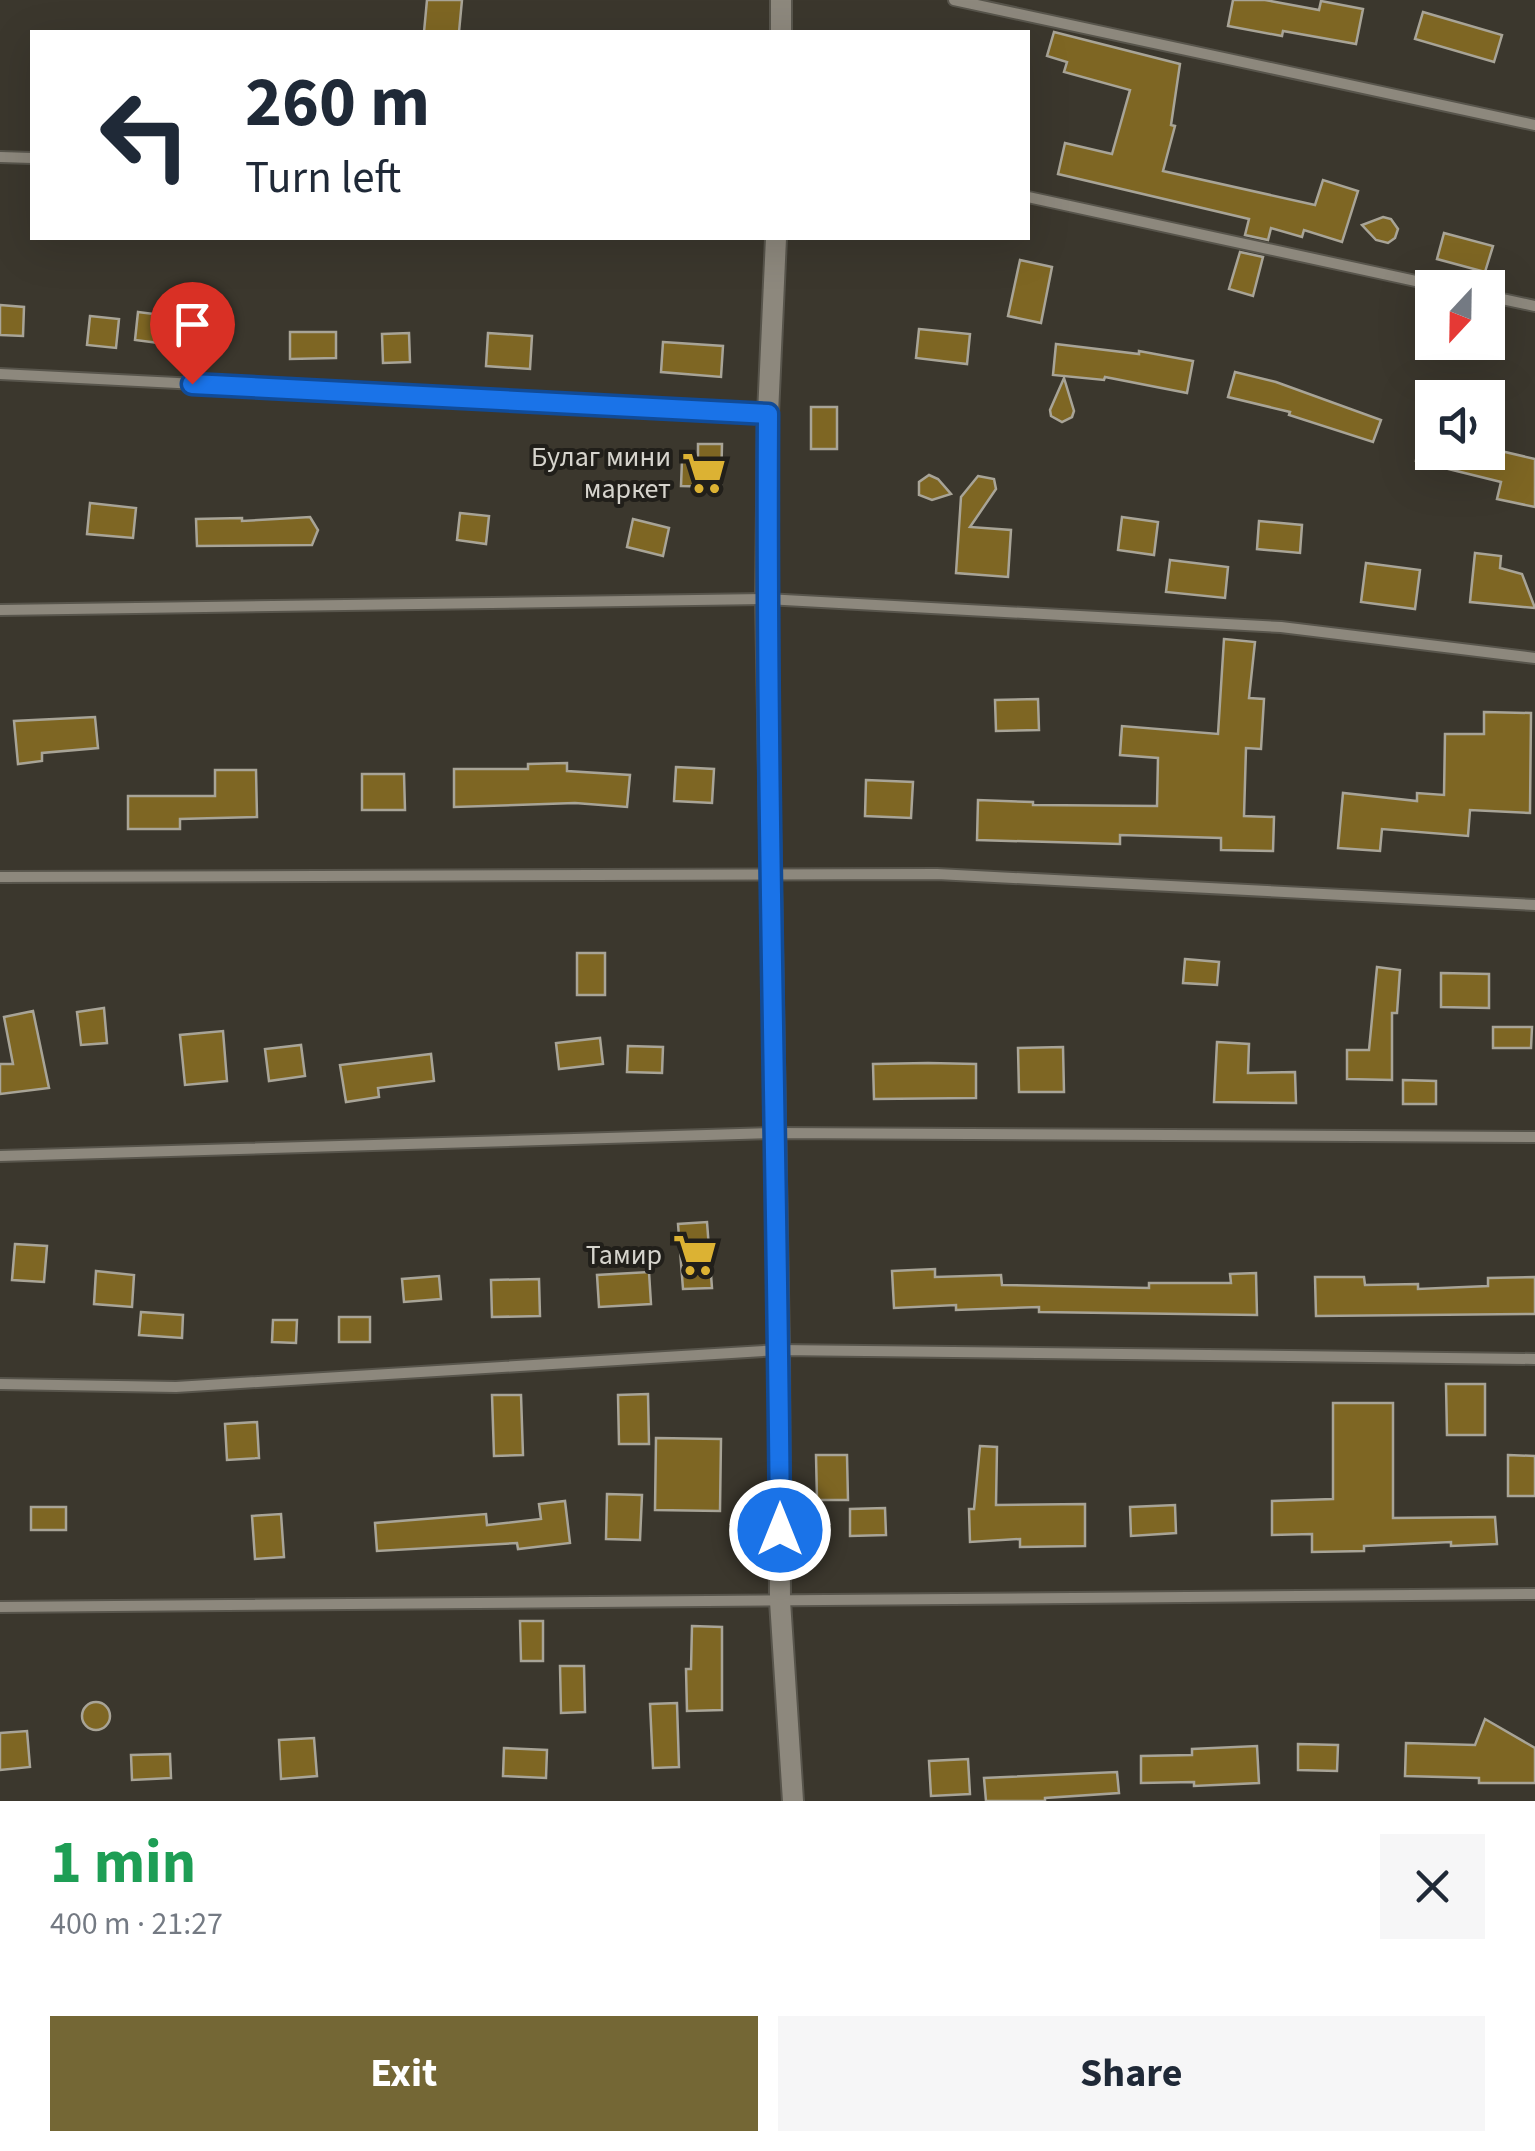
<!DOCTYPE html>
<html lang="en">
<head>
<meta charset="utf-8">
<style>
  body { margin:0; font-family:"Source Sans 3",sans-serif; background:#f6f6f7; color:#1f2937; height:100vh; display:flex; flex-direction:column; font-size:38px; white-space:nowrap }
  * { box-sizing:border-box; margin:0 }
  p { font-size:32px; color:#747a83 }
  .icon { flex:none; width:55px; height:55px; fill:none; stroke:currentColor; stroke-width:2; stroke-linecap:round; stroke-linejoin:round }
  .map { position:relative; height:1801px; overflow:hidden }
  .side { display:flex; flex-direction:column; background:#fff; flex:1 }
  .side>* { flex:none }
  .guide { position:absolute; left:30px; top:30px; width:1000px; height:210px; border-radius:0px; box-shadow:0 10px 40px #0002; background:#fff; color:#1f2937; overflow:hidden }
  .needle { width:65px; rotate:202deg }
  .fabs { position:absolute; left:1415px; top:270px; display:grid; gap:20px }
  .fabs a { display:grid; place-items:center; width:90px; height:90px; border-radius:0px; background:#fff; box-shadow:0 10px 40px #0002; font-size:50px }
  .pin { position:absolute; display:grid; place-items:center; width:85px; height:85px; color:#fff; margin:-102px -42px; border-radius:50% 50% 50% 0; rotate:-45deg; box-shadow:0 0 10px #0007 }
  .pin .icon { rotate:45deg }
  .me { position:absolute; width:110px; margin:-55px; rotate:0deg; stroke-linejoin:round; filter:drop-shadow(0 0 8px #0008) }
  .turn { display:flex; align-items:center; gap:35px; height:210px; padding:0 50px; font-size:45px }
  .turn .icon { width:130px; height:130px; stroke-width:2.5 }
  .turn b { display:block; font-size:70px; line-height:85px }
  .round { display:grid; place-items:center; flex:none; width:105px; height:105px; border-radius:0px; background:#f6f6f7 }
  .summary { display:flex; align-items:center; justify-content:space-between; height:170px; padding:0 50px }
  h1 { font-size:60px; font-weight:700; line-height:75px; color:#1e9e55 }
  .button { display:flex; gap:20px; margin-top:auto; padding:20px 50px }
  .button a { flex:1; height:115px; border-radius:0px; background:#746735; color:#fff; font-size:40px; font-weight:700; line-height:115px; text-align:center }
  .button a+a { background:#f6f6f7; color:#1f2937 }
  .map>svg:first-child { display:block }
  .building { fill:#7e6623; stroke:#a8a497; stroke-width:2.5 }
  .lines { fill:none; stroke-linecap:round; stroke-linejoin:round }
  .street-casing { stroke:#58554c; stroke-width:14 }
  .secondary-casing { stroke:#58554c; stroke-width:24 }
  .street { stroke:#8d887d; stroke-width:10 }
  .secondary { stroke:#8d887d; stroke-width:20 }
  .route-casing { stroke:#114b97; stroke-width:25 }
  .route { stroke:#1a73e8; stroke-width:18 }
  .labels { text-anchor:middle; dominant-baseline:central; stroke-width:8; stroke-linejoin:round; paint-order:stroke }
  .poi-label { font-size:28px; fill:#d6d4cd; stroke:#211f1a; text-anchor:end }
</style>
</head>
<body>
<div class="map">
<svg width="1535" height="1801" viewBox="0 0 1535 1801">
  <rect width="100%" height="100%" fill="#3b372d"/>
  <g class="building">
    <path d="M 427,0 L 462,0 L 459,32 L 424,32 Z"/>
    <path d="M 1233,0 L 1265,0 L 1319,10 L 1321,1 L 1363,9 L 1356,44 L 1283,31 L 1282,36 L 1228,26 Z"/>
    <path d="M 1423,12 L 1502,35 L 1494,62 L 1415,39 Z"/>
    <path d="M 1054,32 L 1180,64 L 1171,125 L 1175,126 L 1163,171 L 1315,205 L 1323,180 L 1358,191 L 1342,242 L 1304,230 L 1302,237 L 1271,228 L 1268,240 L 1245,235 L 1249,219 L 1058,174 L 1065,143 L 1112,154 L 1130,90 L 1064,72 L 1067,62 L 1047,56 Z"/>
    <path d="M 1383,217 L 1391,219 L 1398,229 L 1395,238 L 1388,243 L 1376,240 L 1362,225 Z"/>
    <path d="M 1444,233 L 1493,246 L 1485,272 L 1437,259 Z"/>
    <path d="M 1240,252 L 1263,257 L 1253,296 L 1229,289 Z"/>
    <path d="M 1020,260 L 1052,267 L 1041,323 L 1008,316 Z"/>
    <path d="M 0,305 L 24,307 L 23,336 L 0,335 Z"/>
    <path d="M 138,312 L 170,316 L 167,344 L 135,340 Z"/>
    <path d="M 90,316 L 119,319 L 116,348 L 87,345 Z"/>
    <path d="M 919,329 L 970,334 L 967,364 L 916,358 Z"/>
    <path d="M 290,332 L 336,332 L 336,358 L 290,359 Z"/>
    <path d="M 409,333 L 410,362 L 383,363 L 382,334 Z"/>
    <path d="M 488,333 L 532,336 L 530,369 L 486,366 Z"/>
    <path d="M 663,342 L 723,346 L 721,377 L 661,372 Z"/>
    <path d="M 1056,344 L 1139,354 L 1139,351 L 1193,361 L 1187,393 L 1105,377 L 1104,380 L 1053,375 Z"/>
    <path d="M 1235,372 L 1276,382 L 1381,420 L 1373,442 L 1289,415 L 1290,412 L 1228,397 Z"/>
    <path d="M 1064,378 L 1074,411 L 1072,417 L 1062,422 L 1051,416 L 1050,410 Z"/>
    <rect x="811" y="407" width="26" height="42"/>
    <path d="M 698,444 L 722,444 L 721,487 L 681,486 L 682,460 L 698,460 Z"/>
    <path d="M 1488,448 L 1535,459 L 1535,507 L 1497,499 L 1501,482 L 1416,461 L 1417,452 L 1488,452 Z"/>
    <path d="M 929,475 L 938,479 L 951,494 L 932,500 L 919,495 L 919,482 Z"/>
    <path d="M 978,476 L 994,479 L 996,489 L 970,527 L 1011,530 L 1008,577 L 956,573 L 961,497 Z"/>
    <path d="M 90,503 L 136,508 L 133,538 L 87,534 Z"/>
    <path d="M 460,513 L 489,516 L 486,544 L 457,540 Z"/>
    <path d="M 310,517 L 318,530 L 312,545 L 197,546 L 196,519 L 242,518 L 242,521 Z"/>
    <path d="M 1122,517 L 1158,522 L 1154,555 L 1118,550 Z"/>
    <path d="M 633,519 L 669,528 L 663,556 L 627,547 Z"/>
    <path d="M 1259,521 L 1302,525 L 1300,553 L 1257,549 Z"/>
    <path d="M 1475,553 L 1501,556 L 1500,568 L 1522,574 L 1535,608 L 1470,602 Z"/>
    <path d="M 1170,560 L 1228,567 L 1225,598 L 1166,592 Z"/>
    <path d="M 1366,563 L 1420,570 L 1415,609 L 1361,602 Z"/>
    <path d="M 1224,639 L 1255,642 L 1249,698 L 1264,699 L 1261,749 L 1246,748 L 1244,816 L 1274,817 L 1273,851 L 1221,850 L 1221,838 L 1120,835 L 1120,844 L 977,840 L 978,800 L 1033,802 L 1033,805 L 1157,806 L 1158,758 L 1120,755 L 1122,726 L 1218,734 Z"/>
    <path d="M 1038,699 L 1039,730 L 996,731 L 995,700 Z"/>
    <path d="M 1484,712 L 1531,713 L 1530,813 L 1470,810 L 1468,836 L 1382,829 L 1380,851 L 1338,848 L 1343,793 L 1417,801 L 1417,793 L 1444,795 L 1445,734 L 1484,734 Z"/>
    <path d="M 95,717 L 98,748 L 42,753 L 42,761 L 18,764 L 14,721 Z"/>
    <path d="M 567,763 L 567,771 L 630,775 L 627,807 L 575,803 L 454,807 L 454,769 L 528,769 L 528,764 Z"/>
    <path d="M 676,767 L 714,769 L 712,803 L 674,801 Z"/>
    <path d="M 215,770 L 256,770 L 257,817 L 180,819 L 180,829 L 128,829 L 128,796 L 215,796 Z"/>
    <path d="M 362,774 L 404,774 L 405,810 L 362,810 Z"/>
    <path d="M 866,780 L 913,782 L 911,818 L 865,816 Z"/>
    <rect x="577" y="953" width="28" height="42"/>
    <path d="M 1185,959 L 1219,962 L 1217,985 L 1183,983 Z"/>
    <path d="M 1377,967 L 1400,970 L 1397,1013 L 1392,1013 L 1392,1080 L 1347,1079 L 1347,1050 L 1369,1050 Z"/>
    <path d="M 1441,973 L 1489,974 L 1489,1008 L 1441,1007 Z"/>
    <path d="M 104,1008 L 107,1043 L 81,1045 L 77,1012 Z"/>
    <path d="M 33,1011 L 49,1088 L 0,1094 L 0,1064 L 13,1064 L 4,1017 Z"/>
    <path d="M 1493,1027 L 1532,1027 L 1531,1048 L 1493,1048 Z"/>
    <path d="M 223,1031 L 227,1081 L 185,1085 L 180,1035 Z"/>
    <path d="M 600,1038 L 603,1064 L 559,1069 L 556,1043 Z"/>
    <path d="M 1217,1042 L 1249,1044 L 1248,1073 L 1295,1072 L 1296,1103 L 1214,1102 Z"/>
    <path d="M 301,1045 L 305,1076 L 269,1081 L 265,1049 Z"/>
    <path d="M 628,1046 L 663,1047 L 662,1073 L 627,1072 Z"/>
    <path d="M 1063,1047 L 1064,1092 L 1019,1092 L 1018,1048 Z"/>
    <path d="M 431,1054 L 434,1081 L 378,1088 L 379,1097 L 346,1102 L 340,1065 Z"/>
    <path d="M 928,1063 L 976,1064 L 976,1098 L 874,1099 L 873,1064 Z"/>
    <path d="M 1403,1080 L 1436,1081 L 1436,1104 L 1403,1104 Z"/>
    <path d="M 707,1222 L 712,1288 L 683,1289 L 678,1224 Z"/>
    <path d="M 15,1244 L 47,1246 L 44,1282 L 12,1280 Z"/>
    <path d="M 935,1269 L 935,1277 L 1001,1275 L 1002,1285 L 1149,1288 L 1149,1283 L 1231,1283 L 1230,1274 L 1256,1273 L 1257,1315 L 1039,1312 L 1039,1307 L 956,1310 L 956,1305 L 894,1308 L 892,1271 Z"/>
    <path d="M 96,1271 L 134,1275 L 132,1307 L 94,1304 Z"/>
    <path d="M 649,1272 L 651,1304 L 599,1307 L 597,1275 Z"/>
    <path d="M 439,1276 L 441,1299 L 404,1302 L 402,1279 Z"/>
    <path d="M 1315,1277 L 1364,1277 L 1365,1285 L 1418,1284 L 1418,1289 L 1488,1286 L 1488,1278 L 1535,1277 L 1535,1314 L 1316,1316 Z"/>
    <path d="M 539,1279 L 540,1316 L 492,1317 L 491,1280 Z"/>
    <path d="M 141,1312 L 183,1315 L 182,1338 L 139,1335 Z"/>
    <rect x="339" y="1317" width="31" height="25"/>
    <path d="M 273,1320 L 297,1320 L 296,1343 L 272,1342 Z"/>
    <path d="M 1446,1384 L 1485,1384 L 1485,1435 L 1447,1435 Z"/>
    <path d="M 648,1394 L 649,1444 L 619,1444 L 618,1395 Z"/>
    <path d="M 492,1395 L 521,1395 L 523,1455 L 494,1456 Z"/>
    <path d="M 1333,1403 L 1393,1403 L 1393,1518 L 1495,1517 L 1497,1544 L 1451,1546 L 1451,1542 L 1364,1546 L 1364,1551 L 1312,1552 L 1312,1534 L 1272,1535 L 1272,1501 L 1333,1499 Z"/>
    <path d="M 257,1422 L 259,1458 L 227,1460 L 225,1424 Z"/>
    <path d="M 656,1438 L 721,1439 L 720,1511 L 655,1510 Z"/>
    <path d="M 980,1446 L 997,1447 L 996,1505 L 1085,1504 L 1085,1546 L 1020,1547 L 1020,1539 L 970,1542 L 969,1509 L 974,1509 Z"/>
    <path d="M 816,1455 L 847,1455 L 848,1500 L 817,1500 Z"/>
    <path d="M 1508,1455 L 1535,1456 L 1535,1496 L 1508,1496 Z"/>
    <path d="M 607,1494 L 642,1495 L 640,1540 L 606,1539 Z"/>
    <path d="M 565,1501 L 570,1543 L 518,1549 L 517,1543 L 377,1551 L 375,1523 L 486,1514 L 487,1525 L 541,1519 L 539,1504 Z"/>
    <path d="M 1175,1505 L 1176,1533 L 1131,1536 L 1130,1507 Z"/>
    <rect x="31" y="1507" width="35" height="23"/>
    <path d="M 885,1508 L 886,1535 L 850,1536 L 850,1509 Z"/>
    <path d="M 281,1514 L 284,1557 L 255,1559 L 252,1516 Z"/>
    <path d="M 520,1621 L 543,1621 L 543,1661 L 521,1661 Z"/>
    <path d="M 692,1626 L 722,1627 L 722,1710 L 687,1711 L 686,1669 L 691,1669 Z"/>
    <path d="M 560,1666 L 584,1666 L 585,1712 L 561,1713 Z"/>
    <circle cx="96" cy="1716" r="14"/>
    <path d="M 677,1703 L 679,1767 L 653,1768 L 650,1704 Z"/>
    <path d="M 1485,1719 L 1535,1748 L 1535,1783 L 1479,1783 L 1479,1778 L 1405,1776 L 1406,1743 L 1475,1745 Z"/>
    <path d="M 27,1731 L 30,1767 L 0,1770 L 0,1733 Z"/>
    <path d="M 314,1738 L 317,1776 L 281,1779 L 279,1740 Z"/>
    <path d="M 1298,1744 L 1338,1745 L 1337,1771 L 1298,1770 Z"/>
    <path d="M 1257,1746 L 1259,1783 L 1194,1786 L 1194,1782 L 1141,1783 L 1141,1756 L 1192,1755 L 1192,1749 Z"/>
    <path d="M 504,1748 L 547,1750 L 546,1778 L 503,1776 Z"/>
    <path d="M 170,1754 L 171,1778 L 132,1780 L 131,1755 Z"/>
    <path d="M 968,1759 L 970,1794 L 931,1796 L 929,1761 Z"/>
    <path d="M 1117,1772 L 1119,1793 L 1045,1798 L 1045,1801 L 986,1801 L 984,1778 Z"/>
  </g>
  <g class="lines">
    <g class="street-casing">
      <g id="street">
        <path d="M 954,0 L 1535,125"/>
        <path d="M 0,157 L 32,158"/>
        <path d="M 1028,197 L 1448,288"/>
        <path d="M 1488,296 L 1535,306"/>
        <path d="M 0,374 L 767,413"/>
        <path d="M 0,610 L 766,599 L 1281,627 L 1535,658"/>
        <path d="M 0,877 L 937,874 L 1535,905"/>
        <path d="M 0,1156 L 776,1133 L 1535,1137"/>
        <path d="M 0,1384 L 176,1387 L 779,1350 L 1535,1359"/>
        <path d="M 0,1607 L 1535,1594"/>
      </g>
    </g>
    <g class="secondary-casing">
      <g id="secondary">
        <path d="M 781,32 L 781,0"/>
        <path d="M 776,238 L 768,414 L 766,599 L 779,1350 L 780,1601 L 793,1801"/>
      </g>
    </g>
    <use href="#street" class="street"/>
    <use href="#secondary" class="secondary"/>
  </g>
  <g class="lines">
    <g class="route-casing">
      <path id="route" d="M 192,384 L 768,414 C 766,786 777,1158 780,1530"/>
    </g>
    <use href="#route" class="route"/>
  </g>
  <defs>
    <g id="supermarket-bare" transform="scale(3.45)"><path d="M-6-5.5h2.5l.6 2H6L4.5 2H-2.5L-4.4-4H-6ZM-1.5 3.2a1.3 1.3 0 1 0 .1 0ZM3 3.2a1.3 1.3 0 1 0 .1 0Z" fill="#dcb233" stroke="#211f1a" stroke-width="2.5" paint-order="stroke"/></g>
  </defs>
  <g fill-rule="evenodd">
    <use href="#supermarket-bare" x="704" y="473"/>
    <use href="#supermarket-bare" x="695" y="1255"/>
  </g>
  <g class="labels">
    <g class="poi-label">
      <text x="671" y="457">Булаг мини<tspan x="671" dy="32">маркет</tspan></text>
      <text x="662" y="1255">Тамир</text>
    </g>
  </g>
</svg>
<div class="fabs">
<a><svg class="needle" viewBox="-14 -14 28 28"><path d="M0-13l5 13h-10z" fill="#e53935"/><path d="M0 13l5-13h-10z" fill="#747a83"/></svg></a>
<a><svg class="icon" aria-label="sound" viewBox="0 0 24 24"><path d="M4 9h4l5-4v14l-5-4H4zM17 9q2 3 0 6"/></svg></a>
</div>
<div class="pin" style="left:192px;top:384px;background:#d93025"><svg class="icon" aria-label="arrive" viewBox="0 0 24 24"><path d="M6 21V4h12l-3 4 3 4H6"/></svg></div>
<svg class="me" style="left:780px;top:1530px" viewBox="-20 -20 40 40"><circle r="17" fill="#1a73e8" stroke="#fff" stroke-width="3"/><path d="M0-11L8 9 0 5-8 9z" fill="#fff"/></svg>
<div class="guide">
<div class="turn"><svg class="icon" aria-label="left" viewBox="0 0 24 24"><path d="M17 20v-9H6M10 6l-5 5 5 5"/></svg><div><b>260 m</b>Turn left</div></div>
</div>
</div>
<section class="side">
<div class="summary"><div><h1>1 min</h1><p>400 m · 21:27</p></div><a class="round"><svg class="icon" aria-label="close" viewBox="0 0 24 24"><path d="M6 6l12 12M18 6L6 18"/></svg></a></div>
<div class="button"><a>Exit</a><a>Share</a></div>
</section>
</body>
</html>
